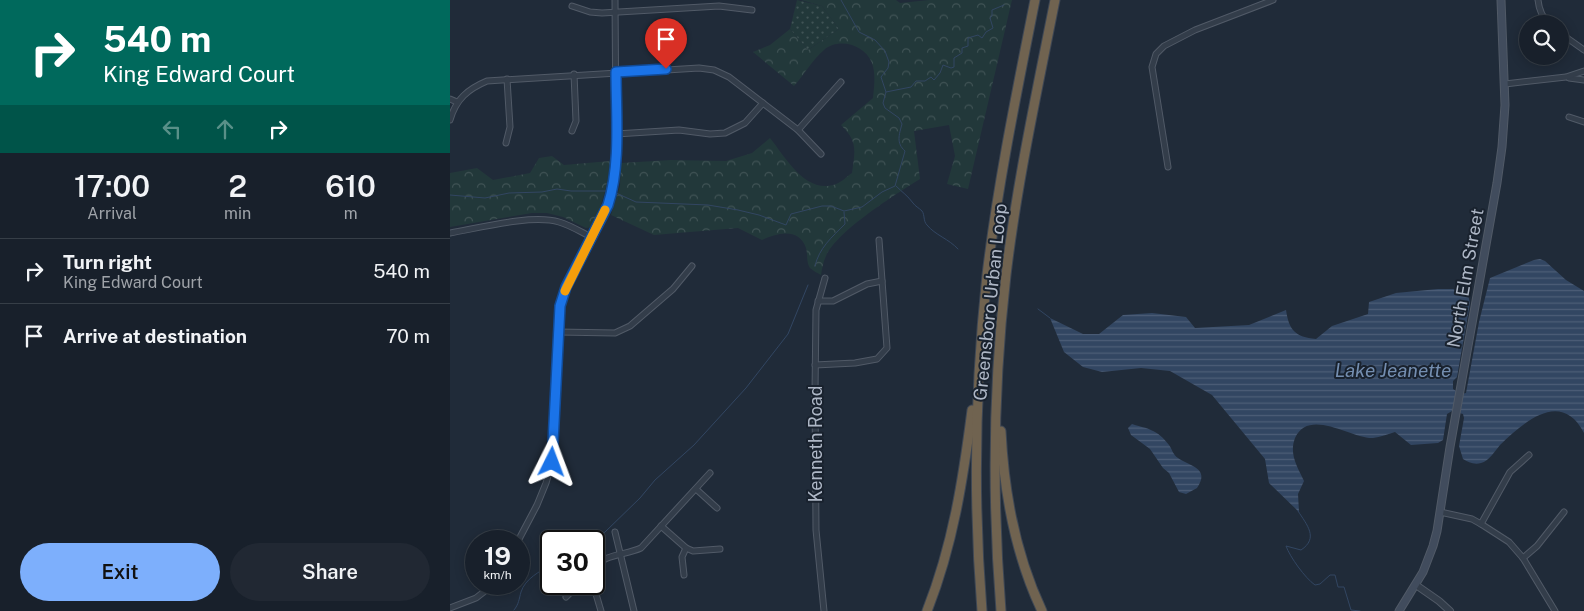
<!DOCTYPE html>
<html lang="en">
<head>
<meta charset="utf-8">
<style>
  body { margin:0; font-family:"Public Sans",sans-serif; background:#212833; color:#f1f3f6; height:100vh; display:flex; flex-direction:column; font-size:19px; white-space:nowrap }
  * { box-sizing:border-box; margin:0 }
  p { font-size:16px; color:#9fa3a9 }
  .icon { flex:none; width:28px; height:28px; fill:none; stroke:currentColor; stroke-width:2; stroke-linecap:round; stroke-linejoin:round }
  .map { position:relative; flex:1; overflow:hidden }
  .panel { display:flex; flex-direction:column; background:#18202b; width:450px }
  .panel>* { flex:none }
  .banner { background:#00695c; color:#fff; overflow:hidden }
  .buttons { position:absolute; left:1069px; top:15px; display:grid; gap:10px }
  .buttons a { display:grid; place-items:center; width:50px; height:50px; border-radius:50%; background:#18202b; box-shadow:0 2px 12px #0003,0 0 0 1px #363e47; font-size:25px }
  .speed { position:absolute; left:15px; top:530px; display:flex; gap:10px; font-size:25px; font-weight:700; text-align:center }
  .speed>* { display:grid; place-content:center; width:65px; height:65px; border-radius:50%; background:#18202b; box-shadow:0 2px 12px #0003,0 0 0 1px #363e47; line-height:1 }
  .speed small { font-size:12px; font-weight:400 }
  .speed .limit { border:2px solid #111; border-radius:8px; background:#fff; color:#111 }
  .pin { position:absolute; display:grid; place-items:center; width:42px; height:42px; color:#fff; margin:-51px -21px; border-radius:50% 50% 50% 0; rotate:-45deg; box-shadow:0 0 5px #0007 }
  .pin .icon { rotate:45deg }
  .me { position:absolute; width:55px; margin:-28px; rotate:3deg; stroke-linejoin:round; filter:drop-shadow(0 0 4px #0008) }
  .turn { display:flex; align-items:center; gap:18px; height:105px; padding:0 20px; font-size:22px }
  .turn .icon { width:65px; height:65px; stroke-width:2.5 }
  .turn b { display:block; font-size:35px; line-height:42px }
  .lanes { display:flex; align-items:center; height:48px; padding:0 20px; background:#0003; justify-content:center; gap:25px; direction:ltr }
  .lanes .off { opacity:.35 }
  .eta { display:flex; justify-content:space-evenly; align-items:center; height:85px; text-align:center }
  .eta b { font-size:30px; font-weight:600; line-height:35px }
  .action { display:flex; gap:10px; margin-top:auto; padding:10px 20px }
  .action a { flex:1; height:58px; border-radius:30px; background:#7daffc; color:#111; font-size:20px; font-weight:600; line-height:58px; text-align:center }
  .action a+a { background:#212833; color:#f1f3f6 }
  ul { padding:0; list-style:none }
  li { display:flex; align-items:center; gap:15px; height:65px; padding:0 20px; border-top:1px solid #363e47 }
  li div { flex:1 }
  li b { display:block; font-size:19px }
  li em { font-style:normal }
  main { display:flex; flex:1; min-height:0 }
  .map>svg:first-child { display:block }
  .grass { fill:url(#grass-dots) }
  .forest { fill:url(#forest-crowns) }
  .water { fill:url(#water-rules) }
  .lines { fill:none; stroke-linecap:round; stroke-linejoin:round }
  .stream { stroke:#324662; stroke-width:1 }
  .minor-casing { stroke:#515a67; stroke-width:7 }
  .tertiary-casing { stroke:#515a67; stroke-width:8 }
  .secondary-casing { stroke:#515a67; stroke-width:9 }
  .motorway-casing { stroke:#3e4754; stroke-width:11 }
  .minor { stroke:#333d4a; stroke-width:5 }
  .tertiary { stroke:#333d4a; stroke-width:6 }
  .secondary { stroke:#414c5d; stroke-width:7 }
  .motorway { stroke:#706350; stroke-width:9 }
  .route-casing { stroke:#114b97; stroke-width:12 }
  .route { stroke:#1a73e8; stroke-width:9 }
  .slow { stroke:#f59e0b; stroke-width:9 }
  .labels { text-anchor:middle; dominant-baseline:central; stroke-width:4; stroke-linejoin:round; paint-order:stroke }
  .street-label { font-size:18px; fill:#aeb7c6; stroke:#19222e }
  .water-label { font-size:19px; font-style:italic; fill:#748eb0; stroke:#19222e }
</style>
</head>
<body>
<main>
<section class="panel">
<div class="banner">
<div class="turn"><svg class="icon" aria-label="right" viewBox="0 0 24 24"><path d="M7 20v-9h11M14 6l5 5-5 5"/></svg><div><b>540 m</b>King Edward Court</div></div>
<div class="lanes"><svg class="icon off" aria-label="left" viewBox="0 0 24 24"><path d="M17 20v-9H6M10 6l-5 5 5 5"/></svg><svg class="icon off" aria-label="ahead" viewBox="0 0 24 24"><path d="M12 20V5M6 11l6-6 6 6"/></svg><svg class="icon" aria-label="right" viewBox="0 0 24 24"><path d="M7 20v-9h11M14 6l5 5-5 5"/></svg></div>
</div>
<div class="eta">
<div><b>17:00</b><p>Arrival</p></div>
<div><b>2</b><p>min</p></div>
<div><b>610</b><p>m</p></div>
</div>
<ul>
<li><svg class="icon" aria-label="right" viewBox="0 0 24 24"><path d="M7 20v-9h11M14 6l5 5-5 5"/></svg><div><b>Turn right</b><p>King Edward Court</p></div><em>540 m</em></li>
<li><svg class="icon" aria-label="arrive" viewBox="0 0 24 24"><path d="M6 21V4h12l-3 4 3 4H6"/></svg><div><b>Arrive at destination</b></div><em>70 m</em></li>
</ul>
<div class="action"><a>Exit</a><a>Share</a></div>
</section>
<div class="map">
<svg width="1134" height="611" viewBox="0 0 1134 611">
  <defs>
    <pattern id="grass-dots" width="8" height="8" patternUnits="userSpaceOnUse" patternTransform="scale(1.25)"><rect width="8" height="8" fill="#22383a"/><path d="M2 2h.1M6 6h.1" fill="none" stroke="#405355" stroke-width="1.8" stroke-linecap="round"/></pattern>
    <pattern id="forest-crowns" width="20" height="18" patternUnits="userSpaceOnUse" patternTransform="scale(1.25)"><rect width="20" height="18" fill="#22383a"/><path d="M2 6a3 3 0 1 1 6 0M12 15a3 3 0 1 1 6 0" fill="none" stroke="#405355"/></pattern>
    <pattern id="water-rules" width="6" height="5" patternUnits="userSpaceOnUse" patternTransform="scale(1.25)"><rect width="6" height="5" fill="#324662"/><path d="M0 2.5h6" fill="none" stroke="#4d5e77"/></pattern>
  </defs>
  <rect width="100%" height="100%" fill="#202b39"/>
  <path class="grass" d="M 347,0 L 372,6 L 389,29 L 358,50 L 340,29 Z"/>
  <g class="forest">
    <path d="M 351,0 L 446,0 L 450,3 L 479,0 L 562,0 L 518,189 L 497,184 L 505,156 L 499,125 L 464,131 L 470,179 C 446,194 387,231 376,256 C 373,262 372,269 371,275 C 368,273 363,271 360,268 C 356,262 358,255 356,248 C 349,227 327,233 312,240 L 288,228 L 204,235 L 161,215 L 170,186 L 171,163 L 221,160 L 276,161 L 302,153 L 320,138 C 336,158 356,195 386,184 C 392,182 397,176 402,173 C 405,150 408,142 391,125 L 423,98 C 424,86 426,75 422,63 C 415,45 389,37 374,50 C 363,59 353,76 344,86 L 303,52 L 320,45 L 340,29 L 358,50 L 389,29 L 372,6 Z"/>
    <path d="M 102,156 L 114,165 L 160,161 C 158,185 152,205 142,227 L 136,228 L 113,217 L 97,213 L 82,213 L 0,227 L 0,173 L 27,168 L 43,180 L 80,173 L 89,158 Z"/>
  </g>
  <g class="water">
    <path d="M 1090,259 L 1095,261 L 1116,280 L 1134,291 L 1134,433 C 1111,389 1074,422 1050,445 C 1045,451 1039,461 1031,463 C 1024,465 1018,462 1013,459 L 1009,446 L 1014,418 L 1013,414 L 1002,411 L 997,414 L 993,440 L 988,443 L 961,445 L 945,432 C 938,434 930,437 923,438 C 902,439 859,407 845,438 C 839,454 847,466 854,481 L 848,494 L 849,512 L 819,483 L 815,459 L 762,395 L 720,371 L 691,368 L 652,372 L 633,367 L 614,352 L 600,318 L 633,334 L 649,334 L 673,315 L 702,313 L 736,317 L 745,328 L 799,325 L 836,310 C 839,330 845,337 866,339 L 882,326 L 918,314 L 919,302 L 946,293 L 988,289 L 1003,289 L 1018,295 L 1020,303 L 1007,377 L 1003,381 L 1003,389 L 1011,394 L 1016,393 L 1029,322 L 1040,278 L 1084,260 Z"/>
    <path d="M 682,424 C 698,429 707,429 719,445 C 722,449 723,455 728,458 C 739,466 761,468 747,488 L 736,494 L 729,492 L 719,473 L 713,468 L 700,449 L 681,435 L 678,428 Z"/>
  </g>
  <g class="lines">
    <g class="stream">
      <path d="M 436,92 L 461,87 L 466,81 L 475,81 L 481,77 L 484,80 L 490,73 L 493,65 L 501,68 L 504,67 L 504,58 L 512,53 L 512,48 L 518,46 L 518,38 L 528,35 L 532,38 L 536,32 L 543,28 L 540,18 L 542,16 L 542,10 L 554,5"/>
      <path d="M 446,186 C 452,192 458,196 463,203 C 465,206 469,208 472,211 C 475,215 473,221 477,225 C 485,235 499,239 508,249"/>
      <path d="M 166,193 L 186,202 L 258,205 L 288,210 L 309,215 L 336,225 L 341,214 L 372,206 L 381,206 L 394,211 L 412,207 L 432,192 L 445,186 L 455,151 C 446,143 449,135 452,124 L 449,118 L 435,108 L 433,103 L 436,92 L 431,77 L 438,68 L 439,62 L 435,51 L 425,40 L 409,32 L 391,0"/>
      <path d="M 0,195 L 35,198 L 59,193 L 92,192 L 107,189 L 121,191 L 158,191"/>
      <path d="M 365,266 C 369,248 382,237 395,224 L 394,212"/>
      <path d="M 588,309 L 600,318"/>
      <path d="M 848,511 C 857,525 869,538 851,550 L 836,546 C 840,557 855,578 865,585 L 870,584 L 880,575 L 885,575 L 888,587 L 894,587 L 901,610 L 910,611"/>
      <path d="M 143,541 L 155,532 L 190,498 L 205,480 L 244,445 L 296,388 L 338,334 L 358,285"/>
      <path d="M 64,610 C 69,604 69,599 71,592 C 75,579 90,571 101,565"/>
    </g>
    <g class="minor-casing">
      <g id="minor">
        <path d="M 1088,0 C 1089,10 1092,17 1099,24"/>
        <path d="M 122,6 L 140,12 L 152,13 L 269,6 L 302,10"/>
        <path d="M 1110,33 L 1134,50"/>
        <path d="M 1119,78 L 1134,80"/>
        <path d="M 1055,84 L 1116,77 L 1134,71"/>
        <path d="M 0,99 L 7,102"/>
        <path d="M 1119,117 L 1134,122"/>
        <path d="M 0,120 C 6,99 18,89 37,81 L 249,68 L 264,70 L 279,77 L 348,130 L 371,154"/>
        <path d="M 348,130 L 391,82"/>
        <path d="M 122,131 L 126,121 L 124,74"/>
        <path d="M 166,134 L 229,130 L 260,134 L 275,133 L 295,123 L 313,103"/>
        <path d="M 56,143 L 60,127 L 57,79"/>
        <path d="M 718,167 L 702,67 L 706,54 L 714,46 L 745,30 L 823,0"/>
        <path d="M 0,233 C 29,228 82,214 109,222 C 120,225 131,232 141,237"/>
        <path d="M 368,301 L 383,301 L 417,284 L 432,281"/>
        <path d="M 108,332 L 165,333 L 180,326 L 223,289 L 242,266"/>
        <path d="M 365,365 L 405,363 L 427,359 L 437,348 L 429,240"/>
        <path d="M 246,489 L 267,508"/>
        <path d="M 990,512 L 1022,519 L 1031,524 L 1059,542 L 1073,558 L 1105,611"/>
        <path d="M 1031,524 L 1060,472 L 1079,455"/>
        <path d="M 211,526 L 236,548 L 243,551 L 270,549"/>
        <path d="M 165,532 L 184,611"/>
        <path d="M 68,541 L 87,505 L 96,483 L 102,462 L 108,332 L 112,297 L 158,205 L 163,186 L 166,134 L 165,0"/>
        <path d="M 1073,558 L 1087,546 L 1114,512"/>
        <path d="M 144,567 C 155,554 176,555 191,548 L 260,473"/>
        <path d="M 234,575 L 232,557 L 236,548"/>
        <path d="M 143,584 L 151,611"/>
        <path d="M 116,597 L 129,584"/>
        <path d="M 0,608 L 26,598 L 44,584"/>
        <path d="M 374,611 L 366,530 L 365,392 L 366,310 L 375,278"/>
      </g>
    </g>
    <g class="tertiary-casing">
      <path id="tertiary" d="M 966,585 L 989,601 L 1000,611"/>
    </g>
    <g class="secondary-casing">
      <path id="secondary" d="M 949,611 L 973,572 L 983,546 L 987,531 L 1000,447 L 1047,183 L 1052,147 L 1055,105 L 1051,0"/>
    </g>
    <g class="motorway-casing">
      <g id="motorway">
        <path d="M 551,431 C 554,493 565,554 592,611"/>
        <path d="M 477,611 C 503,545 513,480 522,410"/>
        <path d="M 532,611 C 523,499 525,387 537,275 C 548,183 567,91 585,0"/>
        <path d="M 551,611 C 542,499 543,387 556,275 C 567,183 587,91 605,0"/>
      </g>
    </g>
    <use href="#minor" class="minor"/>
    <use href="#tertiary" class="tertiary"/>
    <use href="#secondary" class="secondary"/>
    <use href="#motorway" class="motorway"/>
  </g>
  <g class="lines">
    <g class="route-casing">
      <path id="route" d="M 102,462 L 110,306 L 116,287 L 158,205 C 171,164 166,114 166,72 L 216,69"/>
    </g>
    <use href="#route" class="route"/>
    <path class="slow" d="M 115,291 L 155,210"/>
  </g>
  <g class="labels">
    <g class="street-label">
      <text transform="translate(1015 278) rotate(-80)">North Elm Street</text>
      <text transform="translate(540 302) rotate(-84)">Greensboro Urban Loop</text>
      <text transform="translate(365 444) rotate(-90)">Kenneth Road</text>
    </g>
    <g class="water-label">
      <text x="943" y="370">Lake Jeanette</text>
    </g>
  </g>
</svg>
<div class="buttons">
<a><svg class="icon" aria-label="search" viewBox="0 0 24 24"><circle cx="10" cy="10" r="6"/><path d="M15 15l6 6"/></svg></a>
</div>
<div class="speed"><div>19<small>km/h</small></div><div class="limit">30</div></div>
<div class="pin" style="left:216px;top:69px;background:#d93025"><svg class="icon" aria-label="arrive" viewBox="0 0 24 24"><path d="M6 21V4h12l-3 4 3 4H6"/></svg></div>
<svg class="me" style="left:102px;top:462px" viewBox="-20 -20 40 40"><path d="M0-17L14 15 0 8-14 15z" fill="#1a73e8" stroke="#fff" stroke-width="4"/></svg>
</div>
</main>
</body>
</html>
